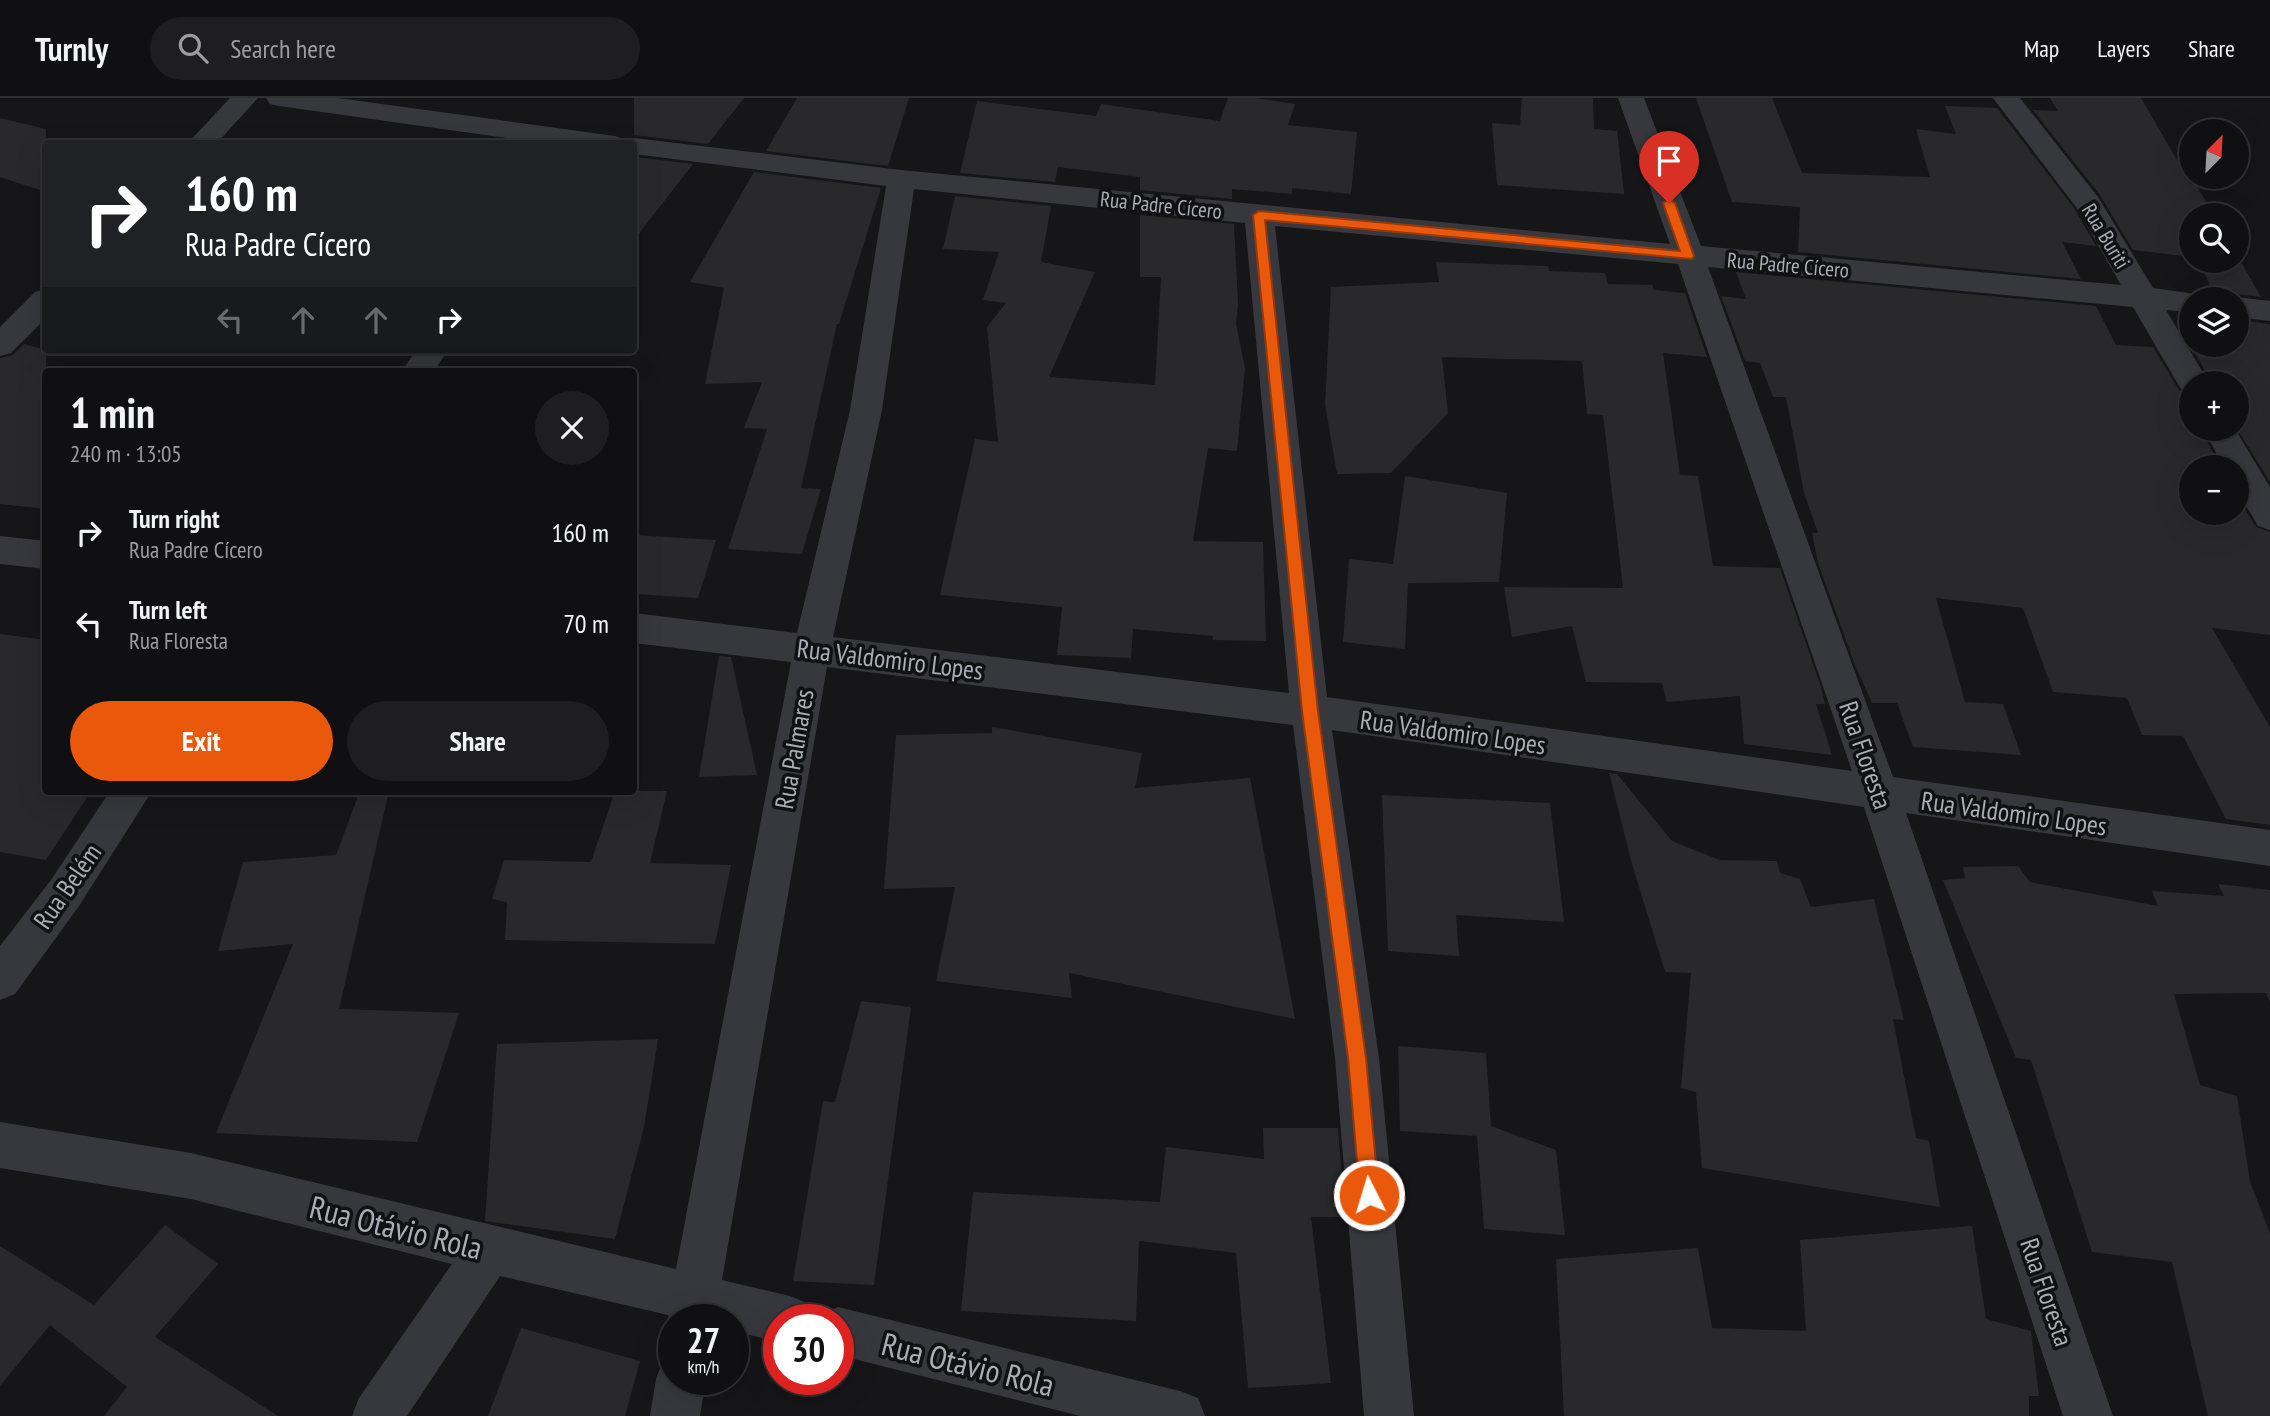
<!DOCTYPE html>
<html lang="en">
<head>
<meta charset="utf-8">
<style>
  body { margin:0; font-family:"PT Sans Narrow",sans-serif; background:#1e1e20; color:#f1f3f6; height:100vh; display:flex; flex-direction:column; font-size:26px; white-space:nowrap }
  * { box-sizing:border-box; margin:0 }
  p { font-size:23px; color:#9c9d9f }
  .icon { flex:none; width:38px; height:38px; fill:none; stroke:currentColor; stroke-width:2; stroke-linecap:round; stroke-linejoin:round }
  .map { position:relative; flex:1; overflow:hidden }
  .panel { position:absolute; left:42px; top:270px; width:595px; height:427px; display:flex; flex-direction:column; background:#101012; border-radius:7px; box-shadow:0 7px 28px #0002,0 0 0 2px #303032 }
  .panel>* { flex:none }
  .hud { position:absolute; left:42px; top:42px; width:595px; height:214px; border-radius:7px; box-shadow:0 7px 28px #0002,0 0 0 2px #303032; background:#202124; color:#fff; overflow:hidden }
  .needle { width:46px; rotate:24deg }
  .fabs { position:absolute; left:2179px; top:21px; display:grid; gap:14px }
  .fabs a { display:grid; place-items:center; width:70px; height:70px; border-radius:50%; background:#101012; box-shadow:0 7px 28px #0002,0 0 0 2px #303032; font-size:35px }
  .speed { position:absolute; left:658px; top:1206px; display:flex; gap:14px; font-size:35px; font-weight:700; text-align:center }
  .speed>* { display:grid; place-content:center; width:91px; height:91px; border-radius:50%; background:#101012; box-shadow:0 7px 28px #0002,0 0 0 2px #303032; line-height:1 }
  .speed small { font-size:18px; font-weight:400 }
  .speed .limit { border:10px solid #d22; background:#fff; color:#111 }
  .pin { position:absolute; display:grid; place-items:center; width:60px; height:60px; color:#fff; margin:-72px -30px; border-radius:50% 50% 50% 0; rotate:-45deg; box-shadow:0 0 7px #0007 }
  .pin .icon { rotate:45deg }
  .me { position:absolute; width:77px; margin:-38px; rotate:355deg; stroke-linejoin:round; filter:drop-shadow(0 0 5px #0008) }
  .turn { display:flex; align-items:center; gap:24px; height:147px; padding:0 28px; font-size:32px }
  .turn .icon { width:91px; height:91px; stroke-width:2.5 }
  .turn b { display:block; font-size:49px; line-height:60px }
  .lanes { display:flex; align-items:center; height:66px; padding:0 28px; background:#0003; justify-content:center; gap:35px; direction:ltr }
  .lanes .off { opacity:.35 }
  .round { display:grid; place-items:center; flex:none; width:74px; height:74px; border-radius:37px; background:#1e1e20 }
  .headline { display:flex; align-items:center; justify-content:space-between; height:119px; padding:0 28px }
  h1 { font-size:42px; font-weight:600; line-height:52px }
  .button { display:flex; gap:14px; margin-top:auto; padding:14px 28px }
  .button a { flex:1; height:80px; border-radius:42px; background:#ea580c; color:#fff; font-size:28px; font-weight:600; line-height:80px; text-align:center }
  .button a+a { background:#1e1e20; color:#f1f3f6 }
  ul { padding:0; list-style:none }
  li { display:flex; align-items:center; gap:21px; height:91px; padding:0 28px }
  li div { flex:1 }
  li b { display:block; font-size:26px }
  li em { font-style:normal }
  header { display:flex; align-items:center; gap:42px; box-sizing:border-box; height:98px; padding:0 35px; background:#101012; border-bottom:2px solid #303032 }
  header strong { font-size:33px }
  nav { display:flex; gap:38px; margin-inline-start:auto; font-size:24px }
  .search { width:490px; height:63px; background:#1e1e20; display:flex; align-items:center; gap:18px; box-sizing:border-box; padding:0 24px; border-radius:38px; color:#9c9d9f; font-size:26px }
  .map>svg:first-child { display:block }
  .building { fill:#29292c }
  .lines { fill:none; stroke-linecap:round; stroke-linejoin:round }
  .minor { fill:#37383d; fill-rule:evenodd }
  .route { fill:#ea580c; stroke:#983908; stroke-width:2 }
  .labels { text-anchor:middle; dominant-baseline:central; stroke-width:7; stroke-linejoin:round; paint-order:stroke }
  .far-street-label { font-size:21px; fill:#a8adb8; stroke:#111113 }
  .street-label { font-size:26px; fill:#a8adb8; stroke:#111113 }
  .near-street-label { font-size:32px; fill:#a8adb8; stroke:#111113 }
</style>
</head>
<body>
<header>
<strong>Turnly</strong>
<div class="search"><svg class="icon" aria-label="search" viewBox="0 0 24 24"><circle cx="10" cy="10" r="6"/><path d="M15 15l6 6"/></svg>Search here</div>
<nav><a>Map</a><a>Layers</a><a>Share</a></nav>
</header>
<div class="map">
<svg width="2270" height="1318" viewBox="0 0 2270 1318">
  <rect width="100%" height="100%" fill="#161618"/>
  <g class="building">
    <path d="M 634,0 L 744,0 L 708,46 L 634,37 Z"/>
    <path d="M 797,0 L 909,0 L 888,68 L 766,53 Z"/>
    <path d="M 1228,0 L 1255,0 L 1295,6 L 1288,27 L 1357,34 L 1351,96 L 1292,90 L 1292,96 L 1232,91 L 1232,101 L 1140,92 L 1140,79 L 1058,69 L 1055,84 L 960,75 L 977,3 L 1096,18 L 1101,6 L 1220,23 Z"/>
    <path d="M 1522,0 L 1593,0 L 1594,31 L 1617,33 L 1624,96 L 1497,87 L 1492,25 L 1520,27 Z"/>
    <path d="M 1696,0 L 1772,0 L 1802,75 L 1930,79 L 1916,31 L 1956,36 L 1945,8 L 1997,10 L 2074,110 L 2096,148 L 2062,144 L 2081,181 L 1798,154 L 1800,109 L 1732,104 Z"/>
    <path d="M 2050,0 L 2141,0 L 2191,86 L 2196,87 L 2214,117 L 2191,117 L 2191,159 L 2133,152 L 2100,97 L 2033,12 L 2058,13 Z"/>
    <path d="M 0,20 L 46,31 L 46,94 L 0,79 Z"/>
    <path d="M 634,59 L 693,66 L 634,142 Z"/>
    <path d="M 754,74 L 881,90 L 839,226 L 837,226 L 801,390 L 821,391 L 802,456 L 728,451 L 767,331 L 744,330 L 762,284 L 705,286 L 724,190 L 690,184 Z"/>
    <path d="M 955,98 L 1051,108 L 1041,164 L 1095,174 L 1049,279 L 1155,287 L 1161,179 L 1140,179 L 1140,117 L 1234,126 L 1238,205 L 1236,226 L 1245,270 L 1237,353 L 1208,350 L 1193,443 L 1263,444 L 1266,543 L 1213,542 L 1213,538 L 1133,531 L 1131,560 L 1057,557 L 1062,509 L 940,497 L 975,341 L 998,344 L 987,229 L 1006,205 L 983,202 L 999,154 L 943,151 Z"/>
    <path d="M 2236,157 L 2241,164 L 2261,199 L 2236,196 L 2216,201 L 2199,163 L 2236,163 Z"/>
    <path d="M 1436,164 L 1548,168 L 1549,173 L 1605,175 L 1608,186 L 1652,187 L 1654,192 L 1685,195 L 1707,259 L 1663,255 L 1680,377 L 1698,378 L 1713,468 L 1780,470 L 1821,589 L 1825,606 L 1816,606 L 1832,657 L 1744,646 L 1740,598 L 1667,604 L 1662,585 L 1586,584 L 1572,528 L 1512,539 L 1504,489 L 1623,490 L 1603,317 L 1587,316 L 1582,263 L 1442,259 L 1448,315 L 1391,375 L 1337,376 L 1325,306 L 1331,189 L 1439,184 Z"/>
    <path d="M 1736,174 L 2096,208 L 2116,247 L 2153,249 L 2180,294 L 2191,298 L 2191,331 L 2200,331 L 2221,369 L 2191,369 L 2191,415 L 2236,415 L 2236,397 L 2256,429 L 2270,434 L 2270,537 L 2212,530 L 2270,629 L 2270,727 L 2226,721 L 2183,638 L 2142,637 L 2127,600 L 2053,594 L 2023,510 L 1936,500 L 1965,604 L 2003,606 L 2021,657 L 1913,649 L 1897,605 L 1872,605 L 1855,567 L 1818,465 L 1812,435 L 1818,435 L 1804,395 L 1786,299 L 1773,299 L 1760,265 L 1745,263 L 1721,198 L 1746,201 Z"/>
    <path d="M 2236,222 L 2270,226 L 2270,384 L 2236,329 L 2236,285 L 2212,285 L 2192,250 L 2238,253 L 2235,247 Z"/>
    <path d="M 24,246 L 46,252 L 46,411 L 0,406 L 0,260 L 13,257 Z"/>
    <path d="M 1405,378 L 1507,395 L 1499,484 L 1408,485 L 1405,551 L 1343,544 L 1349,461 L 1393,466 Z"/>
    <path d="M 634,437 L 716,442 L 698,500 L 634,496 Z"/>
    <path d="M 0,536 L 46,542 L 46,693 L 91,693 L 46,762 L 0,754 Z"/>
    <path d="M 719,558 L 731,559 L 757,677 L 699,679 Z"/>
    <path d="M 992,629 L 1142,655 L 1135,690 L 1250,680 L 1295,921 L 1069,875 L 1072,900 L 936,883 L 955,789 L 884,791 L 896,637 L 992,635 Z"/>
    <path d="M 1609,675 L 1617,676 L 1672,743 L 1720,762 L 1777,763 L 1780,775 L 1800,781 L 1811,809 L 1874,801 L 1904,922 L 1893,921 L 1916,1040 L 1929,1043 L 1940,1109 L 1702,1070 L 1696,994 L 1681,990 L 1691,875 L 1665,874 L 1632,766 Z"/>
    <path d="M 360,693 L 389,693 L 339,911 L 459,915 L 417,1044 L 216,1035 L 293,846 L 218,853 L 243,764 L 336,757 Z"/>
    <path d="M 615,693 L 667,693 L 650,765 L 731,767 L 715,846 L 505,842 L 507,804 L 492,801 L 504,762 L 591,764 Z"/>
    <path d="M 1382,697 L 1550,705 L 1564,824 L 1456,817 L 1459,858 L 1388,853 Z"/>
    <path d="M 2018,768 L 2030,784 L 2158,808 L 2152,793 L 2224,798 L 2218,786 L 2270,792 L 2270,905 L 2266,895 L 2174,896 L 2200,987 L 2237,998 L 2250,1084 L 2270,1135 L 2270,1318 L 2208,1318 L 2172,1164 L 2092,1154 L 2031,962 L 2016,960 L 1943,782 L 1965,780 L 1963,769 Z"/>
    <path d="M 861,903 L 911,909 L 874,1187 L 793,1183 L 823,1003 L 835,1004 Z"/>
    <path d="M 658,941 L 644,1029 L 615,1141 L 485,1123 L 497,946 Z"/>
    <path d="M 1398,948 L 1486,955 L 1491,1028 L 1556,1052 L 1565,1137 L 1484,1131 L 1477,1038 L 1400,1033 Z"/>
    <path d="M 1263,1030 L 1338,1030 L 1345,1119 L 1311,1119 L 1331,1285 L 1248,1290 L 1236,1155 L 1139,1143 L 1136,1223 L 961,1213 L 973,1094 L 1160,1104 L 1166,1049 L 1264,1061 Z"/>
    <path d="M 165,1127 L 218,1166 L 155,1239 L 278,1318 L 104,1318 L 127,1289 L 50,1227 L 0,1288 L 0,1148 L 94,1207 Z"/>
    <path d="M 1972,1128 L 1986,1221 L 2031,1233 L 2039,1298 L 2029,1298 L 2029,1318 L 1564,1318 L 1556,1161 L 1698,1150 L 1712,1230 L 1806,1233 L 1800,1142 Z"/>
    <path d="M 521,1230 L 640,1263 L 625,1318 L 488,1318 Z"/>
  </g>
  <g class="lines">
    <g class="minor">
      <path d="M 230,0 L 258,0 L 216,46 L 187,46 Z"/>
      <path d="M 266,0 L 338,0 L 615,38 L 626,42 L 634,40 L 901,72 L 1670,146 L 1618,0 L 1644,0 L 1701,148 L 2121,187 L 2076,109 L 1993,0 L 2020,0 L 2098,99 L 2153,190 L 2202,197 L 2204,201 L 2191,201 L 2191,214 L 2166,212 L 2209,285 L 2191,285 L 2191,296 L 2182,293 L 2133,209 L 1708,169 L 1893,679 L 2270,732 L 2270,768 L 1906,715 L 2113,1318 L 2063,1318 L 1864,709 L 1332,632 L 1379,960 L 1414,1318 L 1364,1318 L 1335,960 L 1293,627 L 827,569 L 722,1182 L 790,1198 L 807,1205 L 814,1222 L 779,1222 L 779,1244 L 733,1233 L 733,1222 L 674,1222 L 674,1239 L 668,1217 L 500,1178 L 407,1318 L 352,1318 L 359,1300 L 452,1166 L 191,1101 L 0,1070 L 0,1024 L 191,1055 L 676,1171 L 791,564 L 634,545 L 634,515 L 797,535 L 850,312 L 886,88 L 634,56 L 634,46 L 550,46 L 279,8 L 270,6 ZM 914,91 L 1245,125 L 1289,595 L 833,539 L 882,312 ZM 1275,128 L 1678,166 L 1852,673 L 1327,599 Z"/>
      <path d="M 46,191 L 46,220 L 11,255 L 0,258 L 0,229 L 35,194 Z"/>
      <path d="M 2236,199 L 2270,203 L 2270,223 L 2236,219 L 2236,201 L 2227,201 Z"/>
      <path d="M 416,252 L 448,252 L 434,273 L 402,273 Z"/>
      <path d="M 2203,331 L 2235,331 L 2270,389 L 2270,432 L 2258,428 L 2236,391 L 2236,369 L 2224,369 Z"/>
      <path d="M 0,438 L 46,443 L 46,471 L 0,466 Z"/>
      <path d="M 110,693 L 152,693 L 79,808 L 15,896 L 0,902 L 0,848 L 51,782 Z"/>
      <path d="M 838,1209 L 1180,1293 L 1198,1300 L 1205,1318 L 1080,1318 L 838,1257 L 838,1222 L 818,1222 L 821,1216 Z"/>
      <path d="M 674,1259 L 674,1281 L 706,1281 L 700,1318 L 650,1318 L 656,1281 L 663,1263 Z"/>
    </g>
  </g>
  <path class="route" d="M 1669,101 L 1675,105 L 1694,158 L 1692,161 L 1265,122 L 1318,613 L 1366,960 L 1379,1097 L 1376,1104 L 1369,1107 L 1363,1104 L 1360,1097 L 1348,960 L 1302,613 L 1253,117 L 1259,113 L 1680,153 L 1663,105 Z"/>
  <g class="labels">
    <g class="far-street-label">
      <text transform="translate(1161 107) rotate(6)">Rua Padre Cícero</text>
      <text transform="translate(2106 138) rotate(59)">Rua Buriti</text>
      <text transform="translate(1788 167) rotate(5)">Rua Padre Cícero</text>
    </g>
    <g class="street-label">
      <text transform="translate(890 561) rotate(7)">Rua Valdomiro Lopes</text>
      <text transform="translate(1453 634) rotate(8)">Rua Valdomiro Lopes</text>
      <text transform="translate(794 651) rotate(-80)">Rua Palmares</text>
      <text transform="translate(1866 657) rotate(71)">Rua Floresta</text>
      <text transform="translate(2014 715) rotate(8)">Rua Valdomiro Lopes</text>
      <text transform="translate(67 788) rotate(-55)">Rua Belém</text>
      <text transform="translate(2047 1194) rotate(71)">Rua Floresta</text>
    </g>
    <g class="near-street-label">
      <text transform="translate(396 1129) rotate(14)">Rua Otávio Rola</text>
      <text transform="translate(968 1266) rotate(14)">Rua Otávio Rola</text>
    </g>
  </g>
</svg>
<div class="fabs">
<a><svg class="needle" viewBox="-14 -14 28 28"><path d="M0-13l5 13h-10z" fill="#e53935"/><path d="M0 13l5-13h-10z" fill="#9c9d9f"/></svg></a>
<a><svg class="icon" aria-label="search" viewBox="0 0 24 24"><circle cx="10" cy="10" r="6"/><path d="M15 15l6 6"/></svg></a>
<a><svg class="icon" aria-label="layers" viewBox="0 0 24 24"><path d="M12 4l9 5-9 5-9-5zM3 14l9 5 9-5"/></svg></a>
<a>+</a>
<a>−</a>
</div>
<div class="speed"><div>27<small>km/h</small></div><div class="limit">30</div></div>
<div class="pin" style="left:1669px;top:105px;background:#d93025"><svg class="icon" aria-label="arrive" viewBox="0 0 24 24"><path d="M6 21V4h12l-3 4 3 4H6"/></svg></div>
<svg class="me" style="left:1369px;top:1097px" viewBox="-20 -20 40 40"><circle r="17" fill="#ea580c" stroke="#fff" stroke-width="3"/><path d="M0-11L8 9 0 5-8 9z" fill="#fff"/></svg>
<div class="hud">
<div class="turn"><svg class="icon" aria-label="right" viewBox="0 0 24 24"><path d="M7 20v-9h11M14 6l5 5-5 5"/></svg><div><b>160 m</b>Rua Padre Cícero</div></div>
<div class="lanes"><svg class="icon off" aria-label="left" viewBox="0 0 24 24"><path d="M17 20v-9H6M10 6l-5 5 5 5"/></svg><svg class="icon off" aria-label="ahead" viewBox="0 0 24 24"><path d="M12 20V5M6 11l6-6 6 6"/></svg><svg class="icon off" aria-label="ahead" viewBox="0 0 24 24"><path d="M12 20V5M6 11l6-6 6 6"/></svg><svg class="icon" aria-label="right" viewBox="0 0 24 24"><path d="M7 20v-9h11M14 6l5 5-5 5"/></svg></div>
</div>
<section class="panel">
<div class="headline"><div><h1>1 min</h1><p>240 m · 13:05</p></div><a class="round"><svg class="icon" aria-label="close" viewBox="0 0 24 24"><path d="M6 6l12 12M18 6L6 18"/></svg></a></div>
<ul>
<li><svg class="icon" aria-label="right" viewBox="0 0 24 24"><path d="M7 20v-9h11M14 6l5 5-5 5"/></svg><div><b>Turn right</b><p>Rua Padre Cícero</p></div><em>160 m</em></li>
<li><svg class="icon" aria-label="left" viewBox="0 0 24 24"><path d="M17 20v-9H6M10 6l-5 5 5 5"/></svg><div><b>Turn left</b><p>Rua Floresta</p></div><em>70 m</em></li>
</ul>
<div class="button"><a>Exit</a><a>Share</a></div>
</section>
</div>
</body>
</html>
